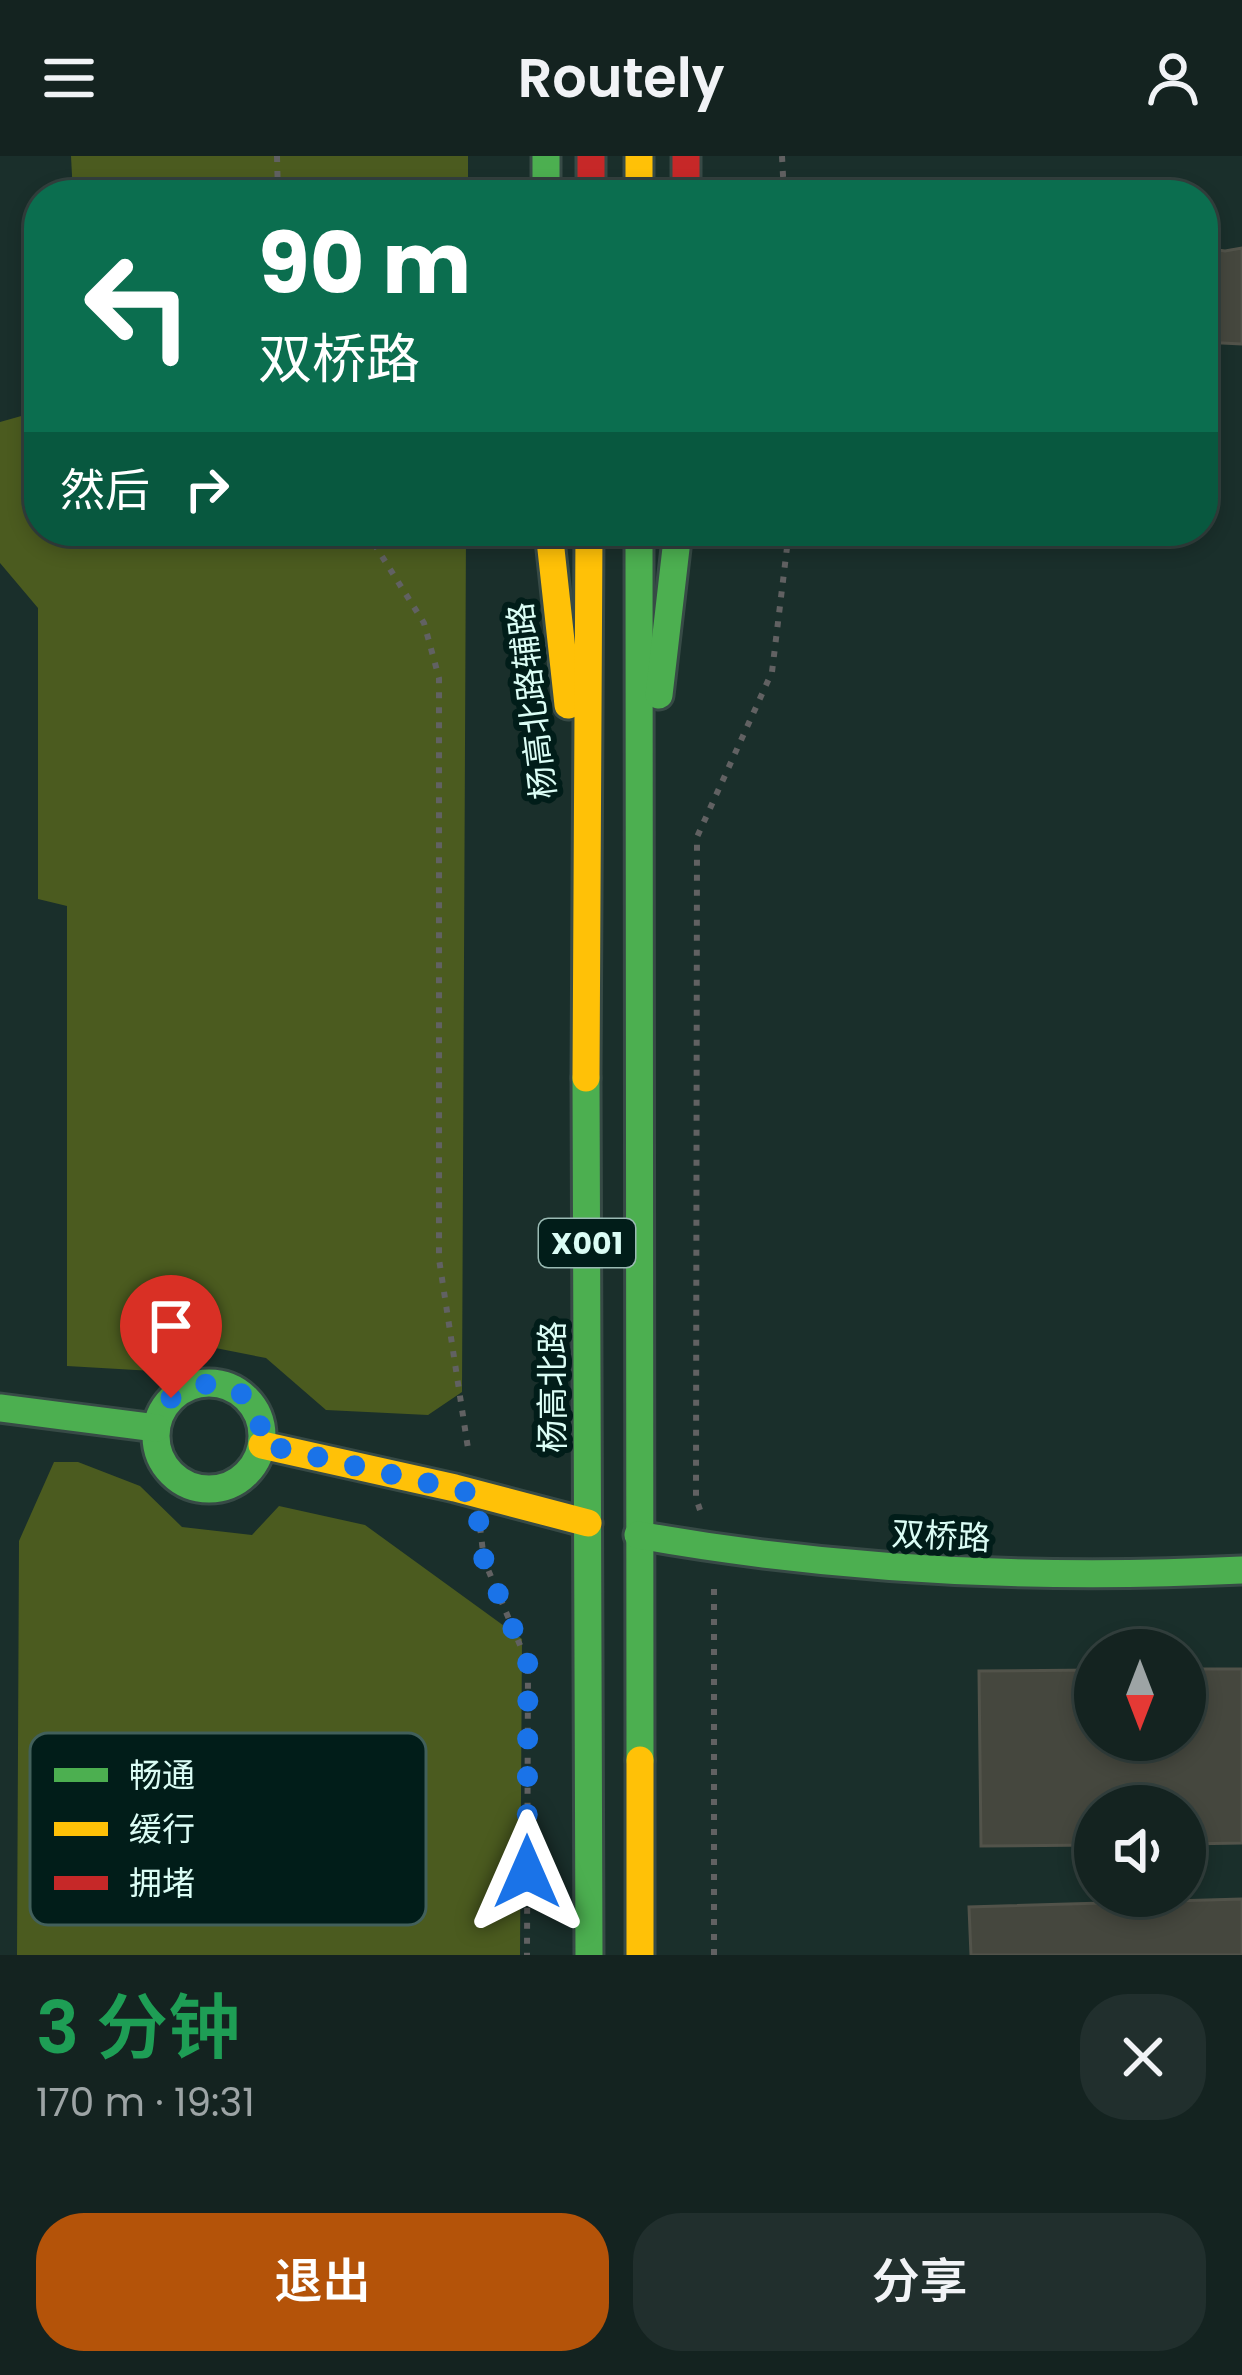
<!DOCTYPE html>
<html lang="zh">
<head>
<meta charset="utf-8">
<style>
  body { margin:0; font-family:Poppins,"Noto Sans SC",sans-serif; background:#212f2d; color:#f1f3f6; height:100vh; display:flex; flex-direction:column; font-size:45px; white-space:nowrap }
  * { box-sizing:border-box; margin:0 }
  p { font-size:39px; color:#9da4a5 }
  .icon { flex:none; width:66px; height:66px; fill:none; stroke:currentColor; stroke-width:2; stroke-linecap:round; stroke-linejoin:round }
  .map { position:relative; height:1799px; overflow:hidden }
  .details { display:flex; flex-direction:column; background:#142320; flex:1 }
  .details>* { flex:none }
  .banner { position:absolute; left:24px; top:24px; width:1194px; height:366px; border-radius:48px; box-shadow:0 6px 18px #0003,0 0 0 3px #33403e; background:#0b6e4f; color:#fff; overflow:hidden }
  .needle { width:78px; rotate:180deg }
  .controls { position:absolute; left:1074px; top:1473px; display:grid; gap:24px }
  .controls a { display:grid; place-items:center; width:132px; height:132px; border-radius:50%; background:#142320; box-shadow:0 6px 18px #0003,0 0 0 3px #33403e; font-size:60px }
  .pin { position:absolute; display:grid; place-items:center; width:102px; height:102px; color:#fff; margin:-123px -51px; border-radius:50% 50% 50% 0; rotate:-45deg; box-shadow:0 0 12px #0007 }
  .pin .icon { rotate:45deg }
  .me { position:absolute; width:132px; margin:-66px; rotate:0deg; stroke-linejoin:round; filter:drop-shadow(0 0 9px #0008) }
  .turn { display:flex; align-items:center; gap:42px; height:252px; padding:0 36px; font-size:54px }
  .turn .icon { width:156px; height:156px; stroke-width:2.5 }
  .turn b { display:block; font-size:84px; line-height:102px }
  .then { display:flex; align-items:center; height:114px; padding:0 36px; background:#0003; gap:24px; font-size:45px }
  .round { display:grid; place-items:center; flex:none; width:126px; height:126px; border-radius:48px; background:#212f2d }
  .summary { display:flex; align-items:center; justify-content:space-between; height:204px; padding:0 36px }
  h1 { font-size:72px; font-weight:600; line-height:90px; color:#1e9e55 }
  .action { display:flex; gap:24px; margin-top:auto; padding:24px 36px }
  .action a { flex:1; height:138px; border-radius:48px; background:#b45309; color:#fff; font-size:48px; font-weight:600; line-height:138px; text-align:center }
  .action a+a { background:#212f2d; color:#f1f3f6 }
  header { display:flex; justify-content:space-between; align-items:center; height:156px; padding:0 36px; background:#142320; font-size:54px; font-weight:600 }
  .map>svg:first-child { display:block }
  .green { fill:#4b5b1f }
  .building { fill:#45473e; stroke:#52534a; stroke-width:3 }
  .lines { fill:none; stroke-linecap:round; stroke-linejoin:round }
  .fast-casing { stroke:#374a46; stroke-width:33 }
  .slow-casing { stroke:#374a46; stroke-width:33 }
  .jam-casing { stroke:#374a46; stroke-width:33 }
  .path { stroke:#616162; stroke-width:6; stroke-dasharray:6 9; stroke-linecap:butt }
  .fast { stroke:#4caf50; stroke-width:27 }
  .slow { stroke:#ffc107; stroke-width:27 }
  .jam { stroke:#c62828; stroke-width:27 }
  .route { stroke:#1a73e8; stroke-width:21; stroke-dasharray:0 37.8 }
  .labels { text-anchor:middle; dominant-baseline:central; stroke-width:12; stroke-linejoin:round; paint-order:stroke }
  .shield { fill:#011d19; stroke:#9abab3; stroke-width:3 }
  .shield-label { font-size:30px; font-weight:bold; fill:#dbfdf5 }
  .street-label { font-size:33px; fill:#dbfdf5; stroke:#011d19 }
  .key { fill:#011d19; stroke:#42605b; stroke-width:3 }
  .key-label { font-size:33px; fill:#dbfdf5 }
</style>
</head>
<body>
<header><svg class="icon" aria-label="menu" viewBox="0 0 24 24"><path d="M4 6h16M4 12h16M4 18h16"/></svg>Routely<svg class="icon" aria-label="person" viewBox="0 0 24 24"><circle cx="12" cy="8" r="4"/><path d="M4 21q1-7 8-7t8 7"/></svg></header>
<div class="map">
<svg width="1242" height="1799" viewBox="0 0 1242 1799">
  <rect width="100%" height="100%" fill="#1a2f2b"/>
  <g class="green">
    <path d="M 71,0 L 468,0 L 468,39 L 73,39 Z"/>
    <path d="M 39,255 L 39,375 L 466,375 L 462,1236 L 428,1259 L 326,1254 L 266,1202 L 185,1186 L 153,1215 L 67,1210 L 67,750 L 38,743 L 38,452 L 0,407 L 0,266 Z"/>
    <path d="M 54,1306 L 78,1306 L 140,1330 L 182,1371 L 252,1379 L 279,1350 L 365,1369 L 522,1483 L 520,1799 L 17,1799 L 19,1385 Z"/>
  </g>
  <g class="building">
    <path d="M 1203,92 L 1225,95 L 1242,92 L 1242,188 L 1203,186 Z"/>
    <path d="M 1185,1513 L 1242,1513 L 1242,1687 L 1185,1688 L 1185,1650 L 1095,1650 L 1095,1689 L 981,1690 L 979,1515 L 1095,1514 L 1095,1584 L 1185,1584 Z"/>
    <path d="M 1242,1743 L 1242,1799 L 971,1799 L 969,1751 Z"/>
  </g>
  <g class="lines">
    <g class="fast-casing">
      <g id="fast">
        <path d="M 546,0 L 546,39"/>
        <path d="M 639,375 L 640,1604"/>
        <path d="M 659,539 L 678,375"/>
        <path d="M 586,922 L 589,1799"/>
        <circle cx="209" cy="1280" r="53"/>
        <path d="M 0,1252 L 156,1272"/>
        <path d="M 638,1379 C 839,1415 1038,1424 1242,1414"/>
      </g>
    </g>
    <g class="slow-casing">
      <g id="slow">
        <path d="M 639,0 L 639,39"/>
        <path d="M 549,375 L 568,549"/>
        <path d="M 586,922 L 589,375"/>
        <path d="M 262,1289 L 455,1332 L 588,1367"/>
        <path d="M 640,1604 L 640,1799"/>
      </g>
    </g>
    <g class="jam-casing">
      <g id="jam">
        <path d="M 591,0 L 591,39"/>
        <path d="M 686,0 L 686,39"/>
      </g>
    </g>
    <g class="path">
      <path d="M 277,0 L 278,39"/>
      <path d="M 782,0 L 784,39"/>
      <path d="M 366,375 L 424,467 L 439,522 L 439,1103 L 469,1299"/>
      <path d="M 700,1354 L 696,1342 L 697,681 L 772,516 L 789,375"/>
      <path d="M 480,1371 L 484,1404 L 528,1508 L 527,1799"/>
      <path d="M 714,1799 L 714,1425"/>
    </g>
    <use href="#fast" class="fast"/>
    <use href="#slow" class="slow"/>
    <use href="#jam" class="jam"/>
  </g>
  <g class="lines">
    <path class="route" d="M 171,1242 C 216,1211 262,1233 262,1288 L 475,1338 L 484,1404 L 528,1508 L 527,1716"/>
  </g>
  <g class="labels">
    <rect class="shield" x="539" y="1063" width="96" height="48" rx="9"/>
    <g class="shield-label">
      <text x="587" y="1087">X001</text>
    </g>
    <g class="street-label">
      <text transform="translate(532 545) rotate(-97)">杨高北路辅路</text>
      <text transform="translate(552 1231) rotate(-90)">杨高北路</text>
      <text transform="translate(941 1380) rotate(3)">双桥路</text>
    </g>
  </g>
  <rect x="30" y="1577" width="396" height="192" rx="18" class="key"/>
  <rect x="54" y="1612" width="54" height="14" fill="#4caf50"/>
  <rect x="54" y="1666" width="54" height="14" fill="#ffc107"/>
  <rect x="54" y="1720" width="54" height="14" fill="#c62828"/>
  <g class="key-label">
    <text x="129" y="1631">畅通</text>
    <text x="129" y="1685">缓行</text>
    <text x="129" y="1739">拥堵</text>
  </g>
</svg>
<div class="controls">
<a><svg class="needle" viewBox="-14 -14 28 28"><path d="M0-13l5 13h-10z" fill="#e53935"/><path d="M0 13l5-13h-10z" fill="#9da4a5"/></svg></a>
<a><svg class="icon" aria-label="sound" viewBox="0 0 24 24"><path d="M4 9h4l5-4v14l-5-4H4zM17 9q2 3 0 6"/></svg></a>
</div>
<div class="pin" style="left:171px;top:1242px;background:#d93025"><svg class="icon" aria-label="arrive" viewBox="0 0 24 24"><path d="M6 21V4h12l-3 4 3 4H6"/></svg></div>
<svg class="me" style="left:527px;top:1716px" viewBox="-20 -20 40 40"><path d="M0-17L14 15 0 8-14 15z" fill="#1a73e8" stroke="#fff" stroke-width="4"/></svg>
<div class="banner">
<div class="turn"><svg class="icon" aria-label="left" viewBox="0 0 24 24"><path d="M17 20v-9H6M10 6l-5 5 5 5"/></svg><div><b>90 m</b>双桥路</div></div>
<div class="then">然后<svg class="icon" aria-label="right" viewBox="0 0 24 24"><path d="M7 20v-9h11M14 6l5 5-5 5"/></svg></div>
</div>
</div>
<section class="details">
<div class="summary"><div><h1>3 分钟</h1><p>170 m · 19:31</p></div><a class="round"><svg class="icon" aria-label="close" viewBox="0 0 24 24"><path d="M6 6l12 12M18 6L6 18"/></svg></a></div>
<div class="action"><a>退出</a><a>分享</a></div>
</section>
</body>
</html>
